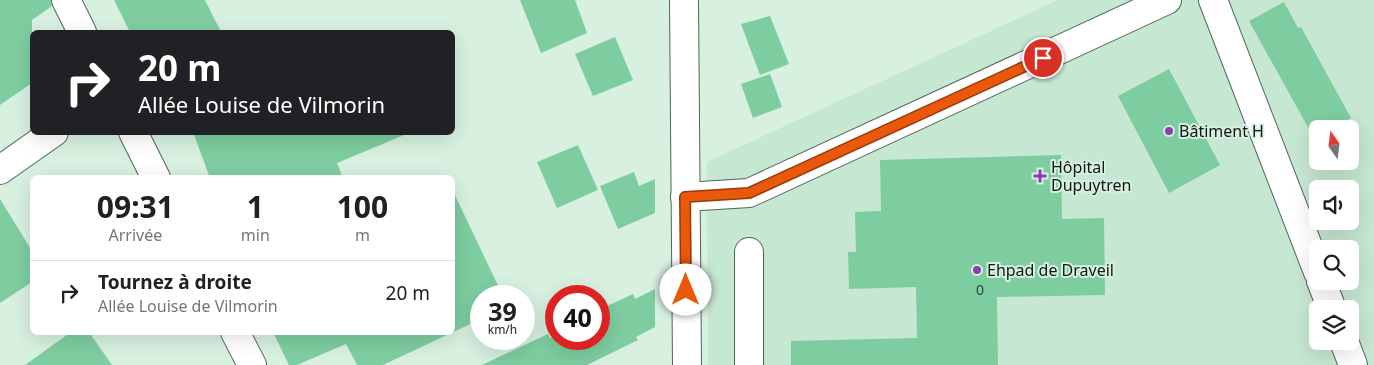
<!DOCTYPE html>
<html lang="fr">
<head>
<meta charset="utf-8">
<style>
  body { margin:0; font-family:"Noto Sans",sans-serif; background:#f6f6f6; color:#202124; height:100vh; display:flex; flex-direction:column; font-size:19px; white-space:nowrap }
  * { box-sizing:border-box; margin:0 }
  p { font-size:16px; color:#757577 }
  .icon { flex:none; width:28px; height:28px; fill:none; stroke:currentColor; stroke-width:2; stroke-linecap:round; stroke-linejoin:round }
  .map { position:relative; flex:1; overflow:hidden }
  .sheet { position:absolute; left:30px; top:175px; width:425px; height:160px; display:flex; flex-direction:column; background:#fff; border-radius:8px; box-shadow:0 5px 20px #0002 }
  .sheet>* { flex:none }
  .top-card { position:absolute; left:30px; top:30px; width:425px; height:105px; border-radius:8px; box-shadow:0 5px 20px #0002; background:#202124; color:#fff; overflow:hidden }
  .needle { width:32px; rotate:346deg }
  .buttons { position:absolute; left:1309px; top:120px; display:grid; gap:10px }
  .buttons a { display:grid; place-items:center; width:50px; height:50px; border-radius:8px; background:#fff; box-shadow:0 5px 20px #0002; font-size:25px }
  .speed { position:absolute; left:470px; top:285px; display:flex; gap:10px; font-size:25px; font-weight:700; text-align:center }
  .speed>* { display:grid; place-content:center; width:65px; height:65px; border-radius:50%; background:#fff; box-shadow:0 5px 20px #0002; line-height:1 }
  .speed small { font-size:12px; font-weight:400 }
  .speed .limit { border:8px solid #d22; background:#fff; color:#111 }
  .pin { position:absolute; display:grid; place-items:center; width:42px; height:42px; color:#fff; margin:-21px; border:2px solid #fff; border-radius:50%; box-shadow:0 1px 5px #0007 }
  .me { position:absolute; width:55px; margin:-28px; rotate:0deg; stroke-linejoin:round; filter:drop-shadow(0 0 4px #0008) }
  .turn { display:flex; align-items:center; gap:18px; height:105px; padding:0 25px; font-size:22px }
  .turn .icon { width:65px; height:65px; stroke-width:2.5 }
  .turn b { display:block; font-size:35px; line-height:42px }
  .eta { display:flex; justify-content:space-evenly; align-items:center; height:85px; text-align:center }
  .eta b { font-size:30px; font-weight:700; line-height:35px }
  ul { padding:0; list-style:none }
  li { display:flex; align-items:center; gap:15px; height:65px; padding:0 25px; border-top:1px solid #e0e0e0 }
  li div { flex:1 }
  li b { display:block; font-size:19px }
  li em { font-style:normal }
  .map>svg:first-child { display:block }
  .built { fill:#c6e7d2; fill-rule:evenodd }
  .building { fill:#7ecda0 }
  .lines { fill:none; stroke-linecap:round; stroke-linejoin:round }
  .minor-casing { stroke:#506658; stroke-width:30 }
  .major-casing { stroke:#506658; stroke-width:30 }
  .minor { stroke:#fff; stroke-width:28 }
  .major { stroke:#fff; stroke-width:28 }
  .route-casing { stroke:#983908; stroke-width:12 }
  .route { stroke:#ea580c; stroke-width:9 }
  .poi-dot { fill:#8b3eaf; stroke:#d7f0e0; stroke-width:2 }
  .labels { text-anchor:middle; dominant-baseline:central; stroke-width:4; stroke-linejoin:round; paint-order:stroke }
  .number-label { font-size:14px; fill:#2b4536 }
  .poi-label { font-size:16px; fill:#0f1812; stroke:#d7f0e0; text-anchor:start }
</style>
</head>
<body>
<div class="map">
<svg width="1374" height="365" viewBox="0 0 1374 365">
  <rect width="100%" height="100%" fill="#d7f0e0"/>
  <path class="built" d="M 1058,0 L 1374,0 L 1374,365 L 708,365 L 707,162 ZM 1318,129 L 1350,129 L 1350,161 L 1318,161 ZM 1318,189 L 1350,189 L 1350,221 L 1318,221 ZM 1318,249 L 1350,249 L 1350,281 L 1318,281 ZM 1318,309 L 1350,309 L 1350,341 L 1318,341 Z"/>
  <g class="building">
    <path d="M 0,0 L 51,0 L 52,6 L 32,20 L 32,83 L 0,105 Z"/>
    <path d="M 114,0 L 205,0 L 221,32 L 130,32 Z"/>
    <path d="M 520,0 L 575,0 L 587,33 L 541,53 Z"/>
    <path d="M 1284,2 L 1298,28 L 1301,27 L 1351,118 L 1331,129 L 1318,129 L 1318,136 L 1314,138 L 1249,21 Z"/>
    <path d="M 770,16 L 789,64 L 760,75 L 741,24 Z"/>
    <path d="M 615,37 L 633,80 L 593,96 L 575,54 Z"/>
    <path d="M 1169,69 L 1220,165 L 1169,193 L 1118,96 Z"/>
    <path d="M 770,74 L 782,107 L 753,118 L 741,84 Z"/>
    <path d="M 193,132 L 409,132 L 409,133 L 337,163 L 343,178 L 210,178 Z"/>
    <path d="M 578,145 L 598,190 L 557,208 L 537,162 Z"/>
    <path d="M 1061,155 L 1062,219 L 1104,218 L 1105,295 L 997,297 L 998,365 L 791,365 L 791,341 L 917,338 L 916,287 L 849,289 L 848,252 L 856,252 L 855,212 L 881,211 L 880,160 Z"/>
    <path d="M 634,172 L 639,186 L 655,179 L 655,213 L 618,229 L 600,186 Z"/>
    <path d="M 452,189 L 503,296 L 481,296 L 481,319 L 383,365 L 357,365 L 346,344 L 297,365 L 289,365 L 273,332 L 452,332 Z"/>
    <path d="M 0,199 L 32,251 L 32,282 L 0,303 Z"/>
    <path d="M 655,289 L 655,327 L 636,337 L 638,340 L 587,365 L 482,365 L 548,334 L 550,338 L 556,335 L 556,339 L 599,339 L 599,310 L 633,294 L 635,299 Z"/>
    <path d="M 71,332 L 89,332 L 112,365 L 25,365 Z"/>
  </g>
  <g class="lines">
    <g class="minor-casing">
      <g id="minor">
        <path d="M 684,0 L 687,365"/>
        <path d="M 1213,0 L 1318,272"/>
        <path d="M 0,170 L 54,132"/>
        <path d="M 685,197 L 749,193 L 1167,0"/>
        <path d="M 1321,281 L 1332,309"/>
        <path d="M 1344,341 L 1353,365"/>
        <path d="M 749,365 L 749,252"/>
      </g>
    </g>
    <g class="major-casing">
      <g id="major">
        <path d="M 66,0 L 82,32"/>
        <path d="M 133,132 L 156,178"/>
        <path d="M 235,332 L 252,365"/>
      </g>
    </g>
    <use href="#minor" class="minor"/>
    <use href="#major" class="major"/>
  </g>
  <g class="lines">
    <g class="route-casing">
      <path id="route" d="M 686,290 L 685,197 L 749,193 L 1043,58"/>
    </g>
    <use href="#route" class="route"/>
  </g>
  <g class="poi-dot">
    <circle cx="1169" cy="131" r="5"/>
    <path d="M1037.5 168.5h5v5h5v5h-5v5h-5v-5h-5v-5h5z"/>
    <circle cx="977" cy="270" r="5"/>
  </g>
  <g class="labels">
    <g class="number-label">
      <text x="980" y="289">0</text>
    </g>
    <g class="poi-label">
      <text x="1179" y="131">Bâtiment H</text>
      <text x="1051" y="167">Hôpital<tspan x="1051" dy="18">Dupuytren</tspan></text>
      <text x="987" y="270">Ehpad de Draveil</text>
    </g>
  </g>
</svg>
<div class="buttons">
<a><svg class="needle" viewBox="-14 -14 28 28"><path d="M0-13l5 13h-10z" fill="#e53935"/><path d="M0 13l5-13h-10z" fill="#757577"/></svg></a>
<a><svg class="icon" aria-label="sound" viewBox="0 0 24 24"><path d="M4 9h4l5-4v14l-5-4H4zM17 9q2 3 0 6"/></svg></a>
<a><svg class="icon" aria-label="search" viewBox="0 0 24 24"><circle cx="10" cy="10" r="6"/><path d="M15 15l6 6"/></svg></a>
<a><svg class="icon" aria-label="layers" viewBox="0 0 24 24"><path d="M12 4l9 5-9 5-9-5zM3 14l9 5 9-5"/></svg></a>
</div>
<div class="speed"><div>39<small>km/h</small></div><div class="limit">40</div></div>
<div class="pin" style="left:1043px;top:58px;background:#d93025"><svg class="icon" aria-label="arrive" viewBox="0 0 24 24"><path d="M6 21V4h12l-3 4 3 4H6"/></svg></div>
<svg class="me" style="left:686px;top:290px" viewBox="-20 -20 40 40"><circle r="19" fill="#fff"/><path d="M0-13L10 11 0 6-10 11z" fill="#ea580c"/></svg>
<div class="top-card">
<div class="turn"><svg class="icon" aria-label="right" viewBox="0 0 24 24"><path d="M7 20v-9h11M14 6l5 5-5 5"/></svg><div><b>20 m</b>Allée Louise de Vilmorin</div></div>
</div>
<section class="sheet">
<div class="eta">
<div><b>09:31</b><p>Arrivée</p></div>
<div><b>1</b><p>min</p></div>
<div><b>100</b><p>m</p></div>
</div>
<ul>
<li><svg class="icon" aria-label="right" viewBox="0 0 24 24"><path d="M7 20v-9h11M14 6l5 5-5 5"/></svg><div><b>Tournez à droite</b><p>Allée Louise de Vilmorin</p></div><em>20 m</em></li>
</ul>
</section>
</div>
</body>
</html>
